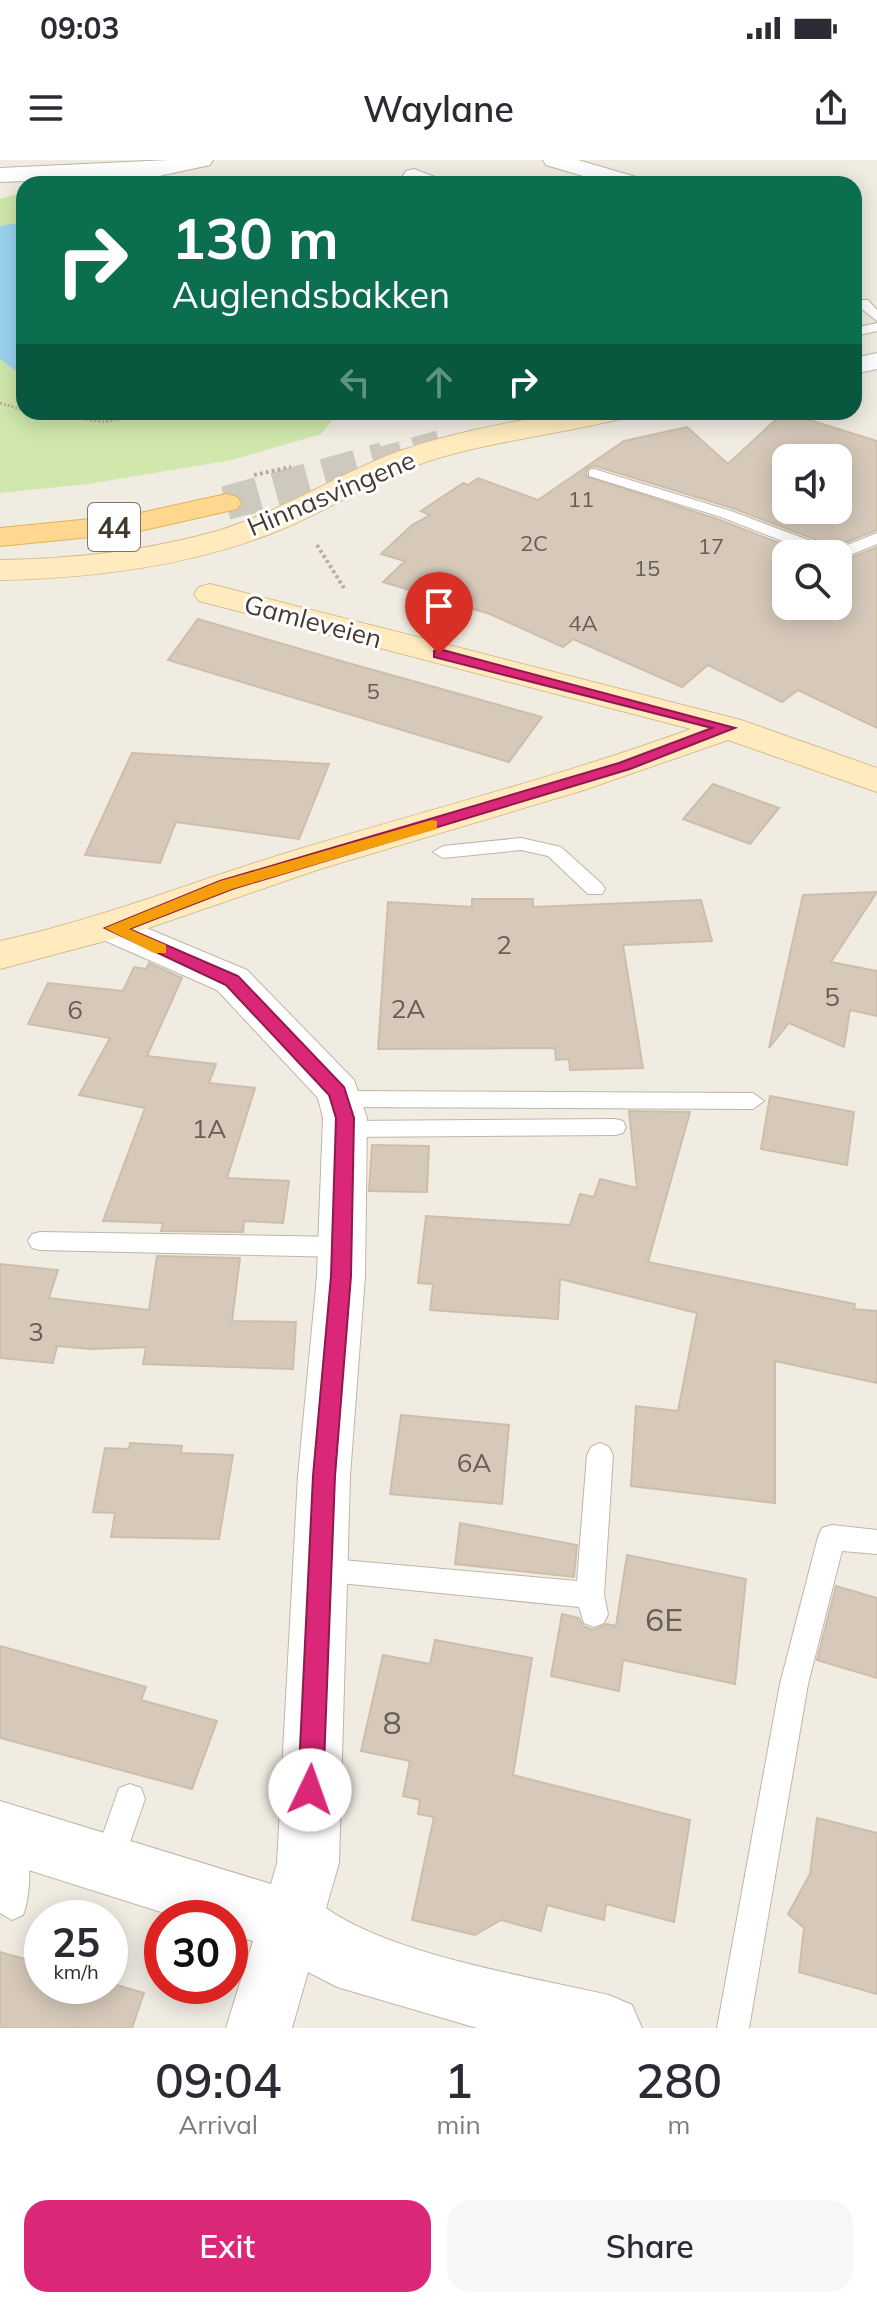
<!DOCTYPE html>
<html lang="en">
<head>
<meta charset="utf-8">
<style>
  body { margin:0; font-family:Mulish,sans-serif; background:#f7f7f7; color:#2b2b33; height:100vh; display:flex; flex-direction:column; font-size:30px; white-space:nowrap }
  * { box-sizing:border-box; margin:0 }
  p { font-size:26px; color:#7c7c81 }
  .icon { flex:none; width:44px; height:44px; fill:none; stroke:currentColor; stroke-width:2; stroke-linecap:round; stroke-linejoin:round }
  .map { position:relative; height:1868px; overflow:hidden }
  .sheet { display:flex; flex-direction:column; background:#fff; flex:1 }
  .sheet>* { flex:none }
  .top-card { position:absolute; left:16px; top:16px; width:846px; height:244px; border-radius:24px; box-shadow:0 4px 20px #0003; background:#0b6e4f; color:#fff; overflow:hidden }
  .tools { position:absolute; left:772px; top:284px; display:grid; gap:16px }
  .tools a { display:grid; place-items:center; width:80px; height:80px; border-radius:16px; background:#fff; box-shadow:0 4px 20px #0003; font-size:40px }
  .speed { position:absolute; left:24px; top:1740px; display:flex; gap:16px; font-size:40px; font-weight:700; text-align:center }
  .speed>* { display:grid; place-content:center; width:104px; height:104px; border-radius:50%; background:#fff; box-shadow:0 4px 20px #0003; line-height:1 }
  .speed small { font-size:20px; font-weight:400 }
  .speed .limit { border:12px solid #d22; background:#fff; color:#111 }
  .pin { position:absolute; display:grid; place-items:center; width:68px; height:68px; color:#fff; margin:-82px -34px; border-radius:50% 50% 50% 0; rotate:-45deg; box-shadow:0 0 8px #0007 }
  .pin .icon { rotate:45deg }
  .me { position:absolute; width:88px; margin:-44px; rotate:3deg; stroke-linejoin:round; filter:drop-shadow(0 0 6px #0008) }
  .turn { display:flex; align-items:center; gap:28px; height:168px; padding:0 24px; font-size:36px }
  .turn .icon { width:104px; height:104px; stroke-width:2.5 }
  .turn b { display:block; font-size:56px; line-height:68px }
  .lanes { display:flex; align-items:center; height:76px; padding:0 24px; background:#0003; justify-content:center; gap:40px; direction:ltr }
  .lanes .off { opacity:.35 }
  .eta { display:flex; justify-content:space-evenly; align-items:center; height:136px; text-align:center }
  .eta b { font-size:48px; font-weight:600; line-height:56px }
  .button { display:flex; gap:16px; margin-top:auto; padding:16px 24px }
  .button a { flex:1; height:92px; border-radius:24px; background:#db2777; color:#fff; font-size:32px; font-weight:600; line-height:92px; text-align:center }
  .button a+a { background:#f7f7f7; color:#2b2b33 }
  .status { display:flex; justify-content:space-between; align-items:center; height:56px; padding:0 40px; background:#fff; direction:ltr }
  .status svg { height:22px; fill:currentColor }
  header { display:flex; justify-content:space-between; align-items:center; height:104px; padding:0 24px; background:#fff; font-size:36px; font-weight:600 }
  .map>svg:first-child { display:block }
  .green { fill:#cfe7aa }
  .water { fill:#9cd3f0 }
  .building { fill:#d6c9ba; stroke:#cdbeab; stroke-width:2; fill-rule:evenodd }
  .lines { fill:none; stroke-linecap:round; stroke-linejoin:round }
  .primary-tunnel-far1 { stroke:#cec9bf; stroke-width:26; stroke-dasharray:26 13; stroke-linecap:butt }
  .primary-tunnel { stroke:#cec9bf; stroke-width:34; stroke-dasharray:34 17; stroke-linecap:butt }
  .lane-casing { stroke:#bfb5a8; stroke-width:2 }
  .street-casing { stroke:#bfb5a8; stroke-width:2 }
  .secondary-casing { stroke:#d5bf93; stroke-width:2 }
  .primary-casing { stroke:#e3b25e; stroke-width:2 }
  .path-far1 { stroke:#bead96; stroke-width:3; stroke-dasharray:2 2; stroke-linecap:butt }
  .path { stroke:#bead96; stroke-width:4; stroke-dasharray:3 3; stroke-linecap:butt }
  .lane { fill:#fff; fill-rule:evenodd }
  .street { fill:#fff; fill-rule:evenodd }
  .secondary { fill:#ffebbe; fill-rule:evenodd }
  .primary { fill:#ffd78e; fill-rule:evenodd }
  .route { fill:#db2777; stroke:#8e194d; stroke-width:2 }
  .slow { fill:#f59e0b }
  .labels { text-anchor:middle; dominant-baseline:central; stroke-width:6; stroke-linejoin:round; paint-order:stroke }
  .far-number-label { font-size:22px; fill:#685e55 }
  .far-street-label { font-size:26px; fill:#433b33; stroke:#fff }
  .number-label { font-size:26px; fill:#685e55 }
  .shield { fill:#fff; stroke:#7b7670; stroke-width:2 }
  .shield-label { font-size:28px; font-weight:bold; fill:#433b33 }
  .near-number-label { font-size:32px; fill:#685e55 }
</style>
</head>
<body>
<div class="status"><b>09:03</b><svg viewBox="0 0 49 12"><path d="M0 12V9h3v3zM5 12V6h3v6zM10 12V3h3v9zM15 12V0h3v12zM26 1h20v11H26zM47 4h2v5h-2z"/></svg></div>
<header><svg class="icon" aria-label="menu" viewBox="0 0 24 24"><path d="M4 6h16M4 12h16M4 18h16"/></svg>Waylane<svg class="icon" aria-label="share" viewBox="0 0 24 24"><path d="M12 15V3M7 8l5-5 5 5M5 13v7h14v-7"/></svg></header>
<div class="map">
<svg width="877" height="1868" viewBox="0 0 877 1868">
  <rect width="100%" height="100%" fill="#f1ece2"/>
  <g class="green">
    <path d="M 24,32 L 24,252 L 339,252 L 321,274 L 232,300 L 88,324 L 0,333 L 0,39 Z"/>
    <path d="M 251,327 L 262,352 L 239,357 L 221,329 Z"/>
  </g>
  <path class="water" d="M 24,62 L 24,217 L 0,199 L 0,66 Z"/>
  <g class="building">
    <path d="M 784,252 L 877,281 L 877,370 L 835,387 L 732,348 L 595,306 L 587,308 L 586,316 L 720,360 L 808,394 L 786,394 L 786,446 L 838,446 L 838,403 L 877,387 L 877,568 L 798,530 L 782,542 L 708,505 L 682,527 L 573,479 L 563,487 L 490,454 L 383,422 L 405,401 L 381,394 L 412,365 L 430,355 L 421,351 L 463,323 L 468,325 L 478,318 L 538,340 L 624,281 L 687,267 L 728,304 ZM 786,298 L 838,298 L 838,350 L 786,350 Z"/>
    <path d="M 198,459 L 348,503 L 542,557 L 509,602 L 168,500 Z"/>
    <path d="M 132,593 L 329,604 L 299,679 L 176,662 L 160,703 L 85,695 Z"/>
    <path d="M 713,624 L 779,648 L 750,684 L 683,659 Z"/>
    <path d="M 877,732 L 831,802 L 877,811 L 877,856 L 850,850 L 844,887 L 789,863 L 769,888 L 803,735 Z"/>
    <path d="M 472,739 L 533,739 L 533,747 L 701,740 L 712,781 L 623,785 L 643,908 L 570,910 L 569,899 L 556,900 L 555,888 L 378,889 L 388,742 L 472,747 Z"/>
    <path d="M 149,803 L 182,818 L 147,896 L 216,904 L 209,923 L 255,928 L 227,1018 L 289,1021 L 283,1063 L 244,1061 L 243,1072 L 161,1071 L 163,1063 L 103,1061 L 145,948 L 79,935 L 110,878 L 28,864 L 48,823 L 123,831 L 134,807 L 146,809 Z"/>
    <path d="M 770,936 L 854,952 L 847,1005 L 761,989 Z"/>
    <path d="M 629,951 L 690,952 L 648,1102 L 855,1144 L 854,1149 L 877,1151 L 877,1223 L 775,1201 L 775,1343 L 631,1326 L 636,1246 L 678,1251 L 697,1153 L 560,1119 L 558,1159 L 430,1150 L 433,1124 L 418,1123 L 426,1056 L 570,1065 L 580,1034 L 594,1037 L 600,1019 L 637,1028 Z"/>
    <path d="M 372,985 L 429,986 L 427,1032 L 369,1031 Z"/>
    <path d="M 157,1096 L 240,1098 L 232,1161 L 296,1162 L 293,1209 L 143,1204 L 146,1187 L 91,1189 L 57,1186 L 53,1203 L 0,1198 L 0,1104 L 58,1110 L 49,1138 L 149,1150 Z"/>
    <path d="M 401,1255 L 509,1265 L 502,1344 L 390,1334 Z"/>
    <path d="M 130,1283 L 182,1286 L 181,1293 L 233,1295 L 219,1379 L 111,1377 L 115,1353 L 93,1352 L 105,1288 L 129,1289 Z"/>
    <path d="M 460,1363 L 577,1385 L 574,1417 L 455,1404 Z"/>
    <path d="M 627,1395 L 746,1419 L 735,1524 L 623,1500 L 619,1531 L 551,1516 L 562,1454 L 579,1458 L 583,1466 L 593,1470 L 607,1464 L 616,1466 Z"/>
    <path d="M 836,1426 L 877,1438 L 877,1518 L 817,1500 Z"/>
    <path d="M 435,1480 L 532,1498 L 513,1615 L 690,1660 L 674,1762 L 606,1744 L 604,1760 L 547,1745 L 541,1771 L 501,1760 L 475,1775 L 412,1760 L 434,1657 L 418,1654 L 420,1640 L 403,1636 L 410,1601 L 361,1591 L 383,1495 L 430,1504 Z"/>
    <path d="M 0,1486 L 146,1527 L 141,1540 L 217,1561 L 192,1629 L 0,1578 Z"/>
    <path d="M 817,1658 L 877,1673 L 877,1834 L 799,1812 L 804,1768 L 788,1754 L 810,1714 Z"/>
    <path d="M 0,1792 L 42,1804 L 42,1826 L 110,1826 L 110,1823 L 144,1833 L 132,1868 L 0,1868 Z"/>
  </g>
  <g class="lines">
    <path class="primary-tunnel-far1" d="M 377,301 L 444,282"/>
    <path class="primary-tunnel" d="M 226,343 L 384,299"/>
    <g class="lane-casing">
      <g id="lane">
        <path d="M 858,140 L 868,140 L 877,150 L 877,161 L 858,146 Z"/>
        <path d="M 877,163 L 877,171 L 854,176 L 854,168 Z"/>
        <path d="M 594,309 L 731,351 L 835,390 L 877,373 L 877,384 L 838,400 L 838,394 L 816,394 L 721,357 L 589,316 L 589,310 Z"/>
        <path d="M 521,678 L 561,687 L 602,724 L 605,729 L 602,734 L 588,734 L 548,696 L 521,690 L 443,698 L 433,692 L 443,686 Z"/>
        <path d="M 340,931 L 753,933 L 764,941 L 753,949 L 340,947 L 329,939 Z"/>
        <path d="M 615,959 L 623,961 L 626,967 L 623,973 L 615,975 L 345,977 L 337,975 L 334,969 L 337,963 L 345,961 Z"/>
        <path d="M 40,1072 L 342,1077 L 350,1080 L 354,1087 L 350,1094 L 342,1097 L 40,1090 L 32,1088 L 28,1081 L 32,1074 Z"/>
        <path d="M 600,1283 L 609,1287 L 613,1295 L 604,1435 L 608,1454 L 604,1463 L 594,1467 L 584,1463 L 579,1447 L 310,1420 L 306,1411 L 310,1402 L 320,1398 L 577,1421 L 587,1295 L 591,1287 Z"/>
        <path d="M 832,1365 L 877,1370 L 877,1394 L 842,1391 L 808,1524 L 749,1868 L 717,1868 L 780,1524 L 818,1377 L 822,1368 Z"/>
        <path d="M 130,1624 L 141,1628 L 145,1639 L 119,1714 L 108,1718 L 97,1714 L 93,1703 L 119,1628 Z"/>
        <path d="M 11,1661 L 22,1665 C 31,1688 32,1733 23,1755 L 12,1760 L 0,1753 L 0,1666 Z"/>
      </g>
    </g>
    <g class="street-casing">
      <g id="street">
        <path d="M 169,0 L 213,0 L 210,5 L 159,16 L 0,22 L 0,8 Z"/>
        <path d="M 543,0 L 578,0 L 643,19 L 647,24 L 610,24 L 546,5 Z"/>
        <path d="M 414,9 L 440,19 L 444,24 L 406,21 L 403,16 L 406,11 Z"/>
        <path d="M 877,193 L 877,209 L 854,214 L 854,198 Z"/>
        <path d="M 113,754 L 247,810 L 354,920 L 367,958 L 365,1116 L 350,1316 L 339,1703 L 326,1748 C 392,1795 527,1816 609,1835 L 632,1845 L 642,1868 L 477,1868 L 337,1827 L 308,1812 L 292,1868 L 226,1868 L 253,1781 L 230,1774 L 230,1758 L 180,1758 L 0,1701 L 0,1641 L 271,1724 L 277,1703 L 298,1316 L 317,1116 L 323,958 L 318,938 L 217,830 L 99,778 L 93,768 L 99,758 Z"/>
      </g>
    </g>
    <g class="secondary-casing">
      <g id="secondary">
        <path d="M 568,252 L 628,252 L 624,258 C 557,275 488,281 423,303 C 373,320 329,350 280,370 C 192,406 94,418 0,420 L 0,400 C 73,399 147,391 217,371 C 276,353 327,321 384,297 C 442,274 506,263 568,252 Z"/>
        <path d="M 210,424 L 741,560 L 877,608 L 877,632 L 728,580 L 584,630 L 320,709 L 131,774 L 0,809 L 0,781 C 102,759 197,720 296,690 C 428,650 562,616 691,569 L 199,441 L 194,434 L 199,427 Z"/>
      </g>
    </g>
    <g class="primary-casing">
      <path id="primary" d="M 226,334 L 237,337 L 241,343 L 237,349 L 131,373 L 0,386 L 0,368 L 131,355 Z"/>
    </g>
    <g class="path-far1">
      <path d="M 0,243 L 24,250"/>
      <path d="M 35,252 L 105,262 L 147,252"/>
    </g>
    <g class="path">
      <path d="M 254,315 L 291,307"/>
      <path d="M 317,385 L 344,428"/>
    </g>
    <use href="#lane" class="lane"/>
    <use href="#street" class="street"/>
    <use href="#secondary" class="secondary"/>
    <use href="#primary" class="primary"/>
  </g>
  <path class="route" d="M 439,489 L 735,568 L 630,609 L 232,729 L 129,769 L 238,816 L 344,927 L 354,958 L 351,1116 L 335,1316 L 323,1630 L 319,1639 L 310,1642 L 301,1639 L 298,1630 L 313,1316 L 331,1116 L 336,958 L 329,935 L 226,825 L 105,768 L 220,721 L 619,603 L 712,568 L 434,497 L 434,491 Z"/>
  <path class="slow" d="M 432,660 L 437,661 L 437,669 L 232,729 L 129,769 L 166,785 L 166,793 L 154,793 L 105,768 L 220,721 Z"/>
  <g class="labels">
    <g class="far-number-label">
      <text x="581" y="339">11</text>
      <text x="534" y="383">2C</text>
      <text x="711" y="386">17</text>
      <text x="647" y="408">15</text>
      <text x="583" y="463">4A</text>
      <text x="373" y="531">5</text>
    </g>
    <g class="far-street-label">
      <text transform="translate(331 333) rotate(-23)">Hinnasvingene</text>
      <text transform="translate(313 461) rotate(15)">Gamleveien</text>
    </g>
    <g class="number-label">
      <text x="504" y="784">2</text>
      <text x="832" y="836">5</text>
      <text x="408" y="848">2A</text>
      <text x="75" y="849">6</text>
      <text x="209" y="968">1A</text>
      <text x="36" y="1171">3</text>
      <text x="474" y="1302">6A</text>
    </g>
    <rect class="shield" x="88" y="343" width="52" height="48" rx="6"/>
    <g class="shield-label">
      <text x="114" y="367">44</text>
    </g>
    <g class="near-number-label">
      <text x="664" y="1459">6E</text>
      <text x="392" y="1562">8</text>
    </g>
  </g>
</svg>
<div class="tools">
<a><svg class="icon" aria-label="sound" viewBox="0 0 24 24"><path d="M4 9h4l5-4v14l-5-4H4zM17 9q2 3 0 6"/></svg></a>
<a><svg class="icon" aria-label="search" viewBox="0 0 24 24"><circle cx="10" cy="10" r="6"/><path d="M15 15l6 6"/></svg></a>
</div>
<div class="speed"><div>25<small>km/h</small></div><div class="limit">30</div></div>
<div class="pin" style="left:439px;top:494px;background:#d93025"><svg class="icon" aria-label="arrive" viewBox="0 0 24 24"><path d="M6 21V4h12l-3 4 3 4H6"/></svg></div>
<svg class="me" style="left:310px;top:1630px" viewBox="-20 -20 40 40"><circle r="19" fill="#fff"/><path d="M0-13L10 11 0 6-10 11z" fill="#db2777"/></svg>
<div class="top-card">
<div class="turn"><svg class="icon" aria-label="right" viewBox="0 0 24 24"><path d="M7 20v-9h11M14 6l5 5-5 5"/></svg><div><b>130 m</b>Auglendsbakken</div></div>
<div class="lanes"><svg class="icon off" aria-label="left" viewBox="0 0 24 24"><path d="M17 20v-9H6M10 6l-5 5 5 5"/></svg><svg class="icon off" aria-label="ahead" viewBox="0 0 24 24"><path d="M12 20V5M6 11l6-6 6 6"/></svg><svg class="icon" aria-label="right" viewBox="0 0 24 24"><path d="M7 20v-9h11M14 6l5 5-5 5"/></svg></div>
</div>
</div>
<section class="sheet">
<div class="eta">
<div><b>09:04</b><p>Arrival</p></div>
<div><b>1</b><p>min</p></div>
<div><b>280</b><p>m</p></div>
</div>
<div class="button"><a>Exit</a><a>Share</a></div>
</section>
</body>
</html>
